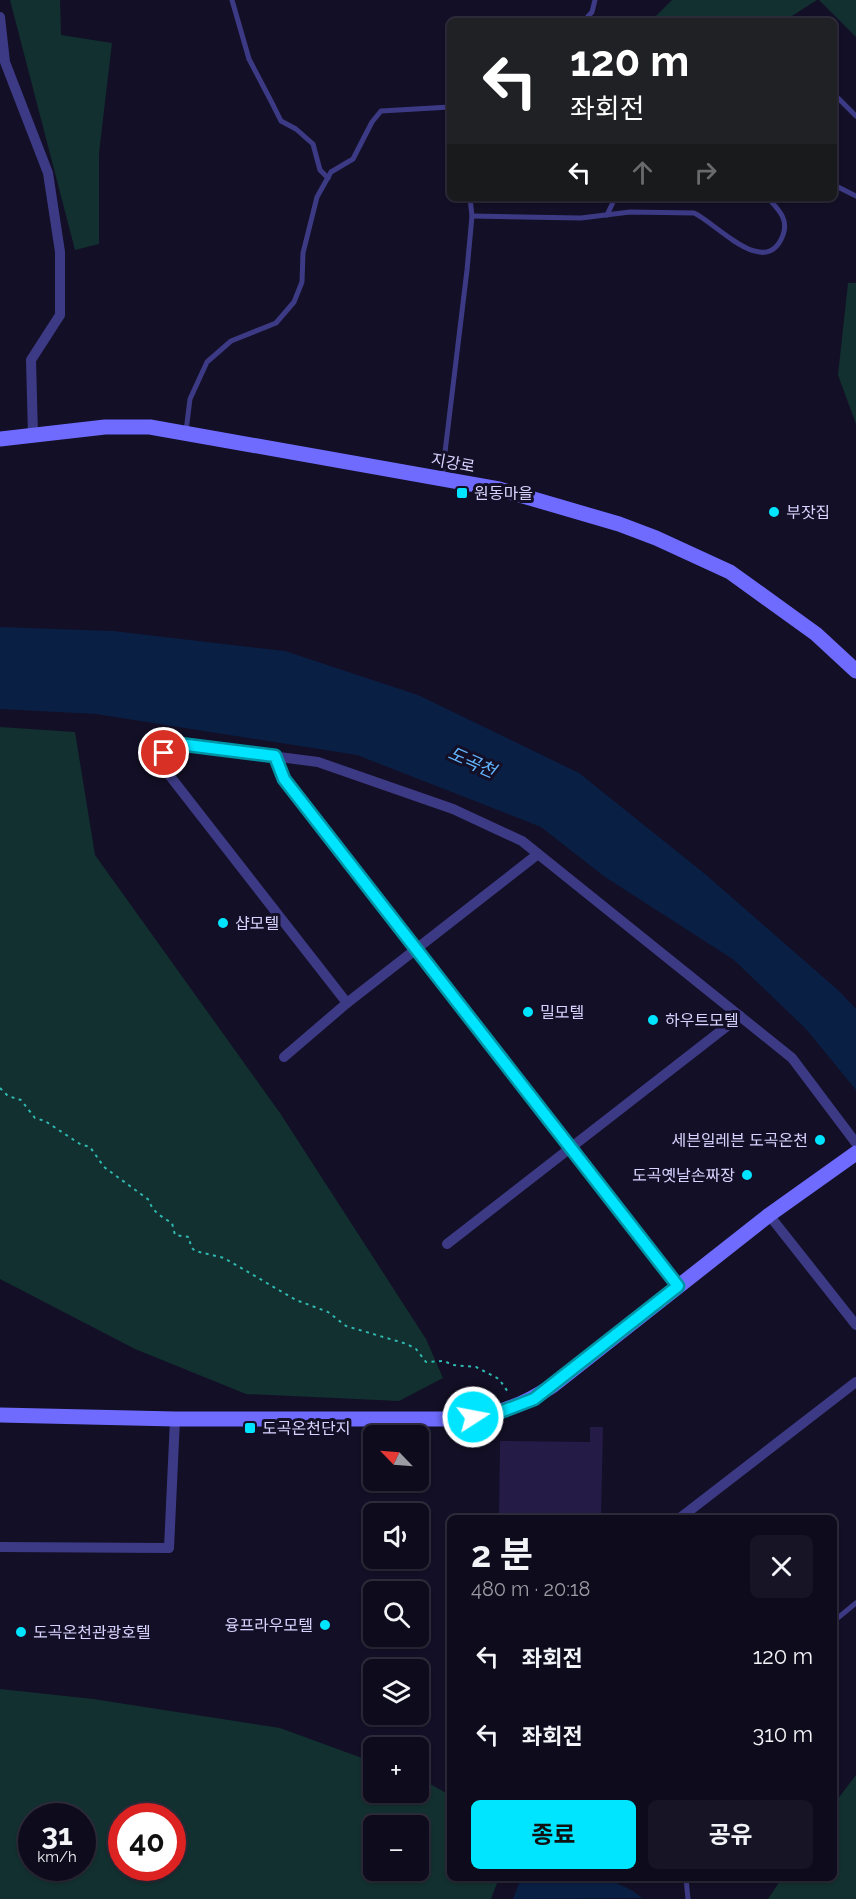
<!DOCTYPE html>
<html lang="ko">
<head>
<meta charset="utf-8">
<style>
  body { margin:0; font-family:Raleway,"Noto Sans KR",sans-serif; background:#171425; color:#f1f3f6; height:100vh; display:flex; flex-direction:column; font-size:22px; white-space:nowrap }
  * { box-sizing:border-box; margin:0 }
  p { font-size:20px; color:#9b9ba3 }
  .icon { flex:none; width:33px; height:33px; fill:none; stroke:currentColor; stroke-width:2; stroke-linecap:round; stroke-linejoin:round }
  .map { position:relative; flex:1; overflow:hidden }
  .sheet { position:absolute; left:447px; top:1515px; width:390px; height:366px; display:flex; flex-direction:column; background:#0e0b1c; border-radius:9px; box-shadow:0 2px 4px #0004,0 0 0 2px #2e2b3b }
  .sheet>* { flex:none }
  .hud { position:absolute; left:447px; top:18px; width:390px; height:183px; border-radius:9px; box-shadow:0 2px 4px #0004,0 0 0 2px #2e2b3b; background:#202124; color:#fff; overflow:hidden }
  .needle { width:39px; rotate:295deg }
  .buttons { position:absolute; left:363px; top:1425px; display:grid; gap:12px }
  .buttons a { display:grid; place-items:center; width:66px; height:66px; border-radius:9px; background:#0e0b1c; box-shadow:0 2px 4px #0004,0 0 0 2px #2e2b3b; font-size:30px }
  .speed { position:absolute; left:18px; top:1803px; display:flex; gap:12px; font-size:30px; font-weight:700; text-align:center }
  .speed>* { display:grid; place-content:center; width:78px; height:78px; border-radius:50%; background:#0e0b1c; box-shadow:0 2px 4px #0004,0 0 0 2px #2e2b3b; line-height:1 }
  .speed small { font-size:15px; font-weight:400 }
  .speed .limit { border:9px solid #d22; background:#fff; color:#111 }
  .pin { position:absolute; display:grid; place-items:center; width:51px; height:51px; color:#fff; margin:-26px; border:3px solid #fff; border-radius:50%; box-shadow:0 2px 6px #0007 }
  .me { position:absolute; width:66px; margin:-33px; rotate:79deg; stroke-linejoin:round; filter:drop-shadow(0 0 4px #0008) }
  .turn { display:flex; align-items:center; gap:21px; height:126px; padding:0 24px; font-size:27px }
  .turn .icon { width:78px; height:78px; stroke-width:2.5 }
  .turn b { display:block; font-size:42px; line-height:51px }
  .lanes { display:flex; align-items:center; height:57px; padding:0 24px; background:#0003; justify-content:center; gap:30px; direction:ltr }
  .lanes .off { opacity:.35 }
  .round { display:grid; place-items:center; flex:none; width:63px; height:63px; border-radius:9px; background:#171425 }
  .summary { display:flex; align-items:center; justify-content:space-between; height:102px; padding:0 24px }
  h1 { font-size:36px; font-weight:700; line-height:45px }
  .action { display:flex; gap:12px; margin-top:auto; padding:12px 24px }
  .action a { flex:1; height:69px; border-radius:9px; background:#00e5ff; color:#111; font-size:24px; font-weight:700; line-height:69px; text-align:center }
  .action a+a { background:#171425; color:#f1f3f6 }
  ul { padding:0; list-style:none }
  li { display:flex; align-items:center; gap:18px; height:78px; padding:0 24px }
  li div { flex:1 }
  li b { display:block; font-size:22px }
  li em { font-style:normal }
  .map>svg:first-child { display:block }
  .green { fill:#12302f; fill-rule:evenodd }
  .water { fill:#0a1f44 }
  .building { fill:#241b47 }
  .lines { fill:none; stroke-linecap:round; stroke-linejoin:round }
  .path { stroke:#2fb8b0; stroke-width:2; stroke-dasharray:3 4.5; stroke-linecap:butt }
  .lane { stroke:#3d3a85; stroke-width:5 }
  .street { stroke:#3d3a85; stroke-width:10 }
  .secondary { stroke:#6f6bff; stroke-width:15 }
  .route-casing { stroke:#0095a6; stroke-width:15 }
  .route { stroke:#00e5ff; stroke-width:10 }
  .poi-dot { fill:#00e5ff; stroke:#130f26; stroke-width:2 }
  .labels { text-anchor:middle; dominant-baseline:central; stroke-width:6; stroke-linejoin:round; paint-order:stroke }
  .street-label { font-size:16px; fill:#d9d4ff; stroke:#130f26 }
  .poi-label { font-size:16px; fill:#d9d4ff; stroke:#130f26; text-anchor:start }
  .water-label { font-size:18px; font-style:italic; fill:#62b6ff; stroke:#130f26 }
</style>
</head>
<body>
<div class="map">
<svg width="856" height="1899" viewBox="0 0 856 1899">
  <rect width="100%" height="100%" fill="#130f26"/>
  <g class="green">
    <path d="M 10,0 L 60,0 L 61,35 L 112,43 L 99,153 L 99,244 L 75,250 Z"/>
    <path d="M 672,0 L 817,0 L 784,21 L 657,21 L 654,18 Z"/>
    <path d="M 819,0 L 856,0 L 856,37 Z"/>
    <path d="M 848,283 L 856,283 L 856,424 L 838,375 Z"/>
    <path d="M 0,727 L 75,732 L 95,855 L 280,1113 L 426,1339 L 443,1378 L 399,1401 L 246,1394 L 135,1349 L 0,1279 Z"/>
    <path d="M 0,1689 L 93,1699 L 280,1728 L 373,1762 L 374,1792 L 418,1792 L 419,1778 L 421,1779 L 450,1795 L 450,1878 L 499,1878 L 491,1899 L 0,1899 ZM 32,1816 L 82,1816 L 82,1868 L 32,1868 ZM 172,1816 L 172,1868 L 122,1868 L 122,1816 ZM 374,1826 L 418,1826 L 418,1870 L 374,1870 Z"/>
    <path d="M 856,1775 L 856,1899 L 768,1899 L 782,1878 L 834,1878 L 834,1804 Z"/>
  </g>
  <g class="water">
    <path d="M 0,627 L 113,631 L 285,651 L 418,695 L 579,773 L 705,874 L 839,991 L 856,1009 L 856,1090 L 806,1029 L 734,960 L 605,877 L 541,827 L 357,755 L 96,714 L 0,709 Z"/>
    <path d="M 521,1878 L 606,1878 L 633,1891 L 642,1898 L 513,1899 Z"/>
  </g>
  <path class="building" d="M 590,1427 L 603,1427 L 601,1518 L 499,1518 L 500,1441 L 590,1442 Z"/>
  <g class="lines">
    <path class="path" d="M 0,1088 L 8,1096 L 21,1100 L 35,1118 L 45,1121 L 80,1144 L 90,1147 L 104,1167 L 149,1200 C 152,1212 162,1217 172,1223 L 175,1235 L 189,1237 L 191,1247 L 195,1251 L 224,1258 L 296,1300 L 328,1312 L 346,1326 L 407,1344 L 416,1349 L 426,1362 L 444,1361 L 453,1365 L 476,1367 L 499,1379 L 508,1392"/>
    <g class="lane">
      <path d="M 232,0 L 249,59 L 271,101 L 281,121 L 296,129 L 313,144 L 320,170 L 328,178"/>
      <path d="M 584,21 L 592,12 L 595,0"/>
      <path d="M 834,94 L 856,116"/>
      <path d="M 834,185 L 856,196"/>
      <path d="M 607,215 L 615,198"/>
      <path d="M 472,216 L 581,218 L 630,212 L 694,213 C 715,222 766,281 783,235 C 789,219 778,209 768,198"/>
      <path d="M 186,431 L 190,399 L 207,362 L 231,341 L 276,323 L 294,302 L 302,282 L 303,253 L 317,197 L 331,172 L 353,159 L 372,122 L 381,111 L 450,107"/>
      <path d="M 442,477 L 467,270 L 472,216 L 470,198"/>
      <path d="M 834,1621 L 856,1603"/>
      <path d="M 686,1878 L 688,1899"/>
    </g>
    <g class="street">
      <path d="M 0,17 L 5,62 L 48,173 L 60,252 L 60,315 L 31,360 L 33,435"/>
      <path d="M 275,756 L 284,779 L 678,1286"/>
      <path d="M 347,1003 L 166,771 C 161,757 164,748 179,744 L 318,762 L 453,809 L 522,841 L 792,1058 L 856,1143"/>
      <path d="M 284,1057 L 347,1003 L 538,854"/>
      <path d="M 769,1215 L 856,1325"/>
      <path d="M 447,1244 L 740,1016"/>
      <path d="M 680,1518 L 856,1382"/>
      <path d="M 0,1547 L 169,1548 L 175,1419"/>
    </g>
    <g class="secondary">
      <path d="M 0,439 L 105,427 L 150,427 L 499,489 L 619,524 L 656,538 L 730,572 L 816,634 L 856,671"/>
      <path d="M 0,1415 L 175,1419 L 453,1419 C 493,1415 518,1409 552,1386 L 769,1215 L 856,1153"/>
    </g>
  </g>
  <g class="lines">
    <g class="route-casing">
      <path id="route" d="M 164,753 L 170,747 L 179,744 L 275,756 L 284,779 L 678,1286 L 534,1399 L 495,1414 L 473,1417"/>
    </g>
    <use href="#route" class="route"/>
  </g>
  <g class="poi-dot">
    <rect x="456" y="487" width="12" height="12" rx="3"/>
    <circle cx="774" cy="512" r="6"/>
    <circle cx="223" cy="923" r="6"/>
    <circle cx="528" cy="1012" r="6"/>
    <circle cx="653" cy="1020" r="6"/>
    <circle cx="820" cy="1140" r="6"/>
    <circle cx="747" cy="1175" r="6"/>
    <rect x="244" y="1422" width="12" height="12" rx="3"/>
    <circle cx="325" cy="1625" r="6"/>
    <circle cx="21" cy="1632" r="6"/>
  </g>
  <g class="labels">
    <g class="street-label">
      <text transform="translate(453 463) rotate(10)">지강로</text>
    </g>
    <g class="poi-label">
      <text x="474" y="493">원동마을</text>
      <text x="786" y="512">부잣집</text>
      <text x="235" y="923">샵모텔</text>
      <text x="540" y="1012">밀모텔</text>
      <text x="665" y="1020">하우트모텔</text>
      <text x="808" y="1140" text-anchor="end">세븐일레븐 도곡온천</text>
      <text x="735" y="1175" text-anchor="end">도곡옛날손짜장</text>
      <text x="262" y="1428">도곡온천단지</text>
      <text x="313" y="1625" text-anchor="end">융프라우모텔</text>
      <text x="33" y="1632">도곡온천관광호텔</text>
    </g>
    <g class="water-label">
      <text transform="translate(472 762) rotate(24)">도곡천</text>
    </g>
  </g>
</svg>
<div class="buttons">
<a><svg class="needle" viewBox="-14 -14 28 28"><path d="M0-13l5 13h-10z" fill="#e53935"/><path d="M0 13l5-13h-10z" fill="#9b9ba3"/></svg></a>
<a><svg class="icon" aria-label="sound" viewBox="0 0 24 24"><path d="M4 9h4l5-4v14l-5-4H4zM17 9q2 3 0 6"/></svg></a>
<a><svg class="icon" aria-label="search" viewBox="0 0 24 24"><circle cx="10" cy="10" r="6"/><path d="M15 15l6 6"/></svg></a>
<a><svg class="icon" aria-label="layers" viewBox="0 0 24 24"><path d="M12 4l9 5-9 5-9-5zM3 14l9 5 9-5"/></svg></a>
<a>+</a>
<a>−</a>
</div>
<div class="speed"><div>31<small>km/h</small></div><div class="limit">40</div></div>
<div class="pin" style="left:164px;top:753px;background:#d93025"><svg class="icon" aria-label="arrive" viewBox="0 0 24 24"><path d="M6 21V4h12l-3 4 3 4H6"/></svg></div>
<svg class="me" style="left:473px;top:1417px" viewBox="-20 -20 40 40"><circle r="17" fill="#00e5ff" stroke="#fff" stroke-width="3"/><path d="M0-11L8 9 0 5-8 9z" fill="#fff"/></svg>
<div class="hud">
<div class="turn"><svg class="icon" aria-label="left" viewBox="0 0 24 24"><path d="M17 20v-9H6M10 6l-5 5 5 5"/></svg><div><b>120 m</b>좌회전</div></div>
<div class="lanes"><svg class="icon" aria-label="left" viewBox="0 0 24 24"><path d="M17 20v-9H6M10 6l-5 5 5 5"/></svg><svg class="icon off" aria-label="ahead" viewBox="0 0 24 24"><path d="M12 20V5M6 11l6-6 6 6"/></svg><svg class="icon off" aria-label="right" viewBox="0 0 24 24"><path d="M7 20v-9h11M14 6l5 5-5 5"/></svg></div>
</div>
<section class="sheet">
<div class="summary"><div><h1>2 분</h1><p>480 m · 20:18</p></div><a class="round"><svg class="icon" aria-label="close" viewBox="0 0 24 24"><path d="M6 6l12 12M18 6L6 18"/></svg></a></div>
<ul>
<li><svg class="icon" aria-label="left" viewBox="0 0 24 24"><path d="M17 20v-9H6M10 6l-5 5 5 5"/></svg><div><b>좌회전</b></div><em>120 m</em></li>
<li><svg class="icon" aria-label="left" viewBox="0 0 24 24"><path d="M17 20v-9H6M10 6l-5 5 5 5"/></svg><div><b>좌회전</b></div><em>310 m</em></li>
</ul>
<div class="action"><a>종료</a><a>공유</a></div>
</section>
</div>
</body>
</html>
